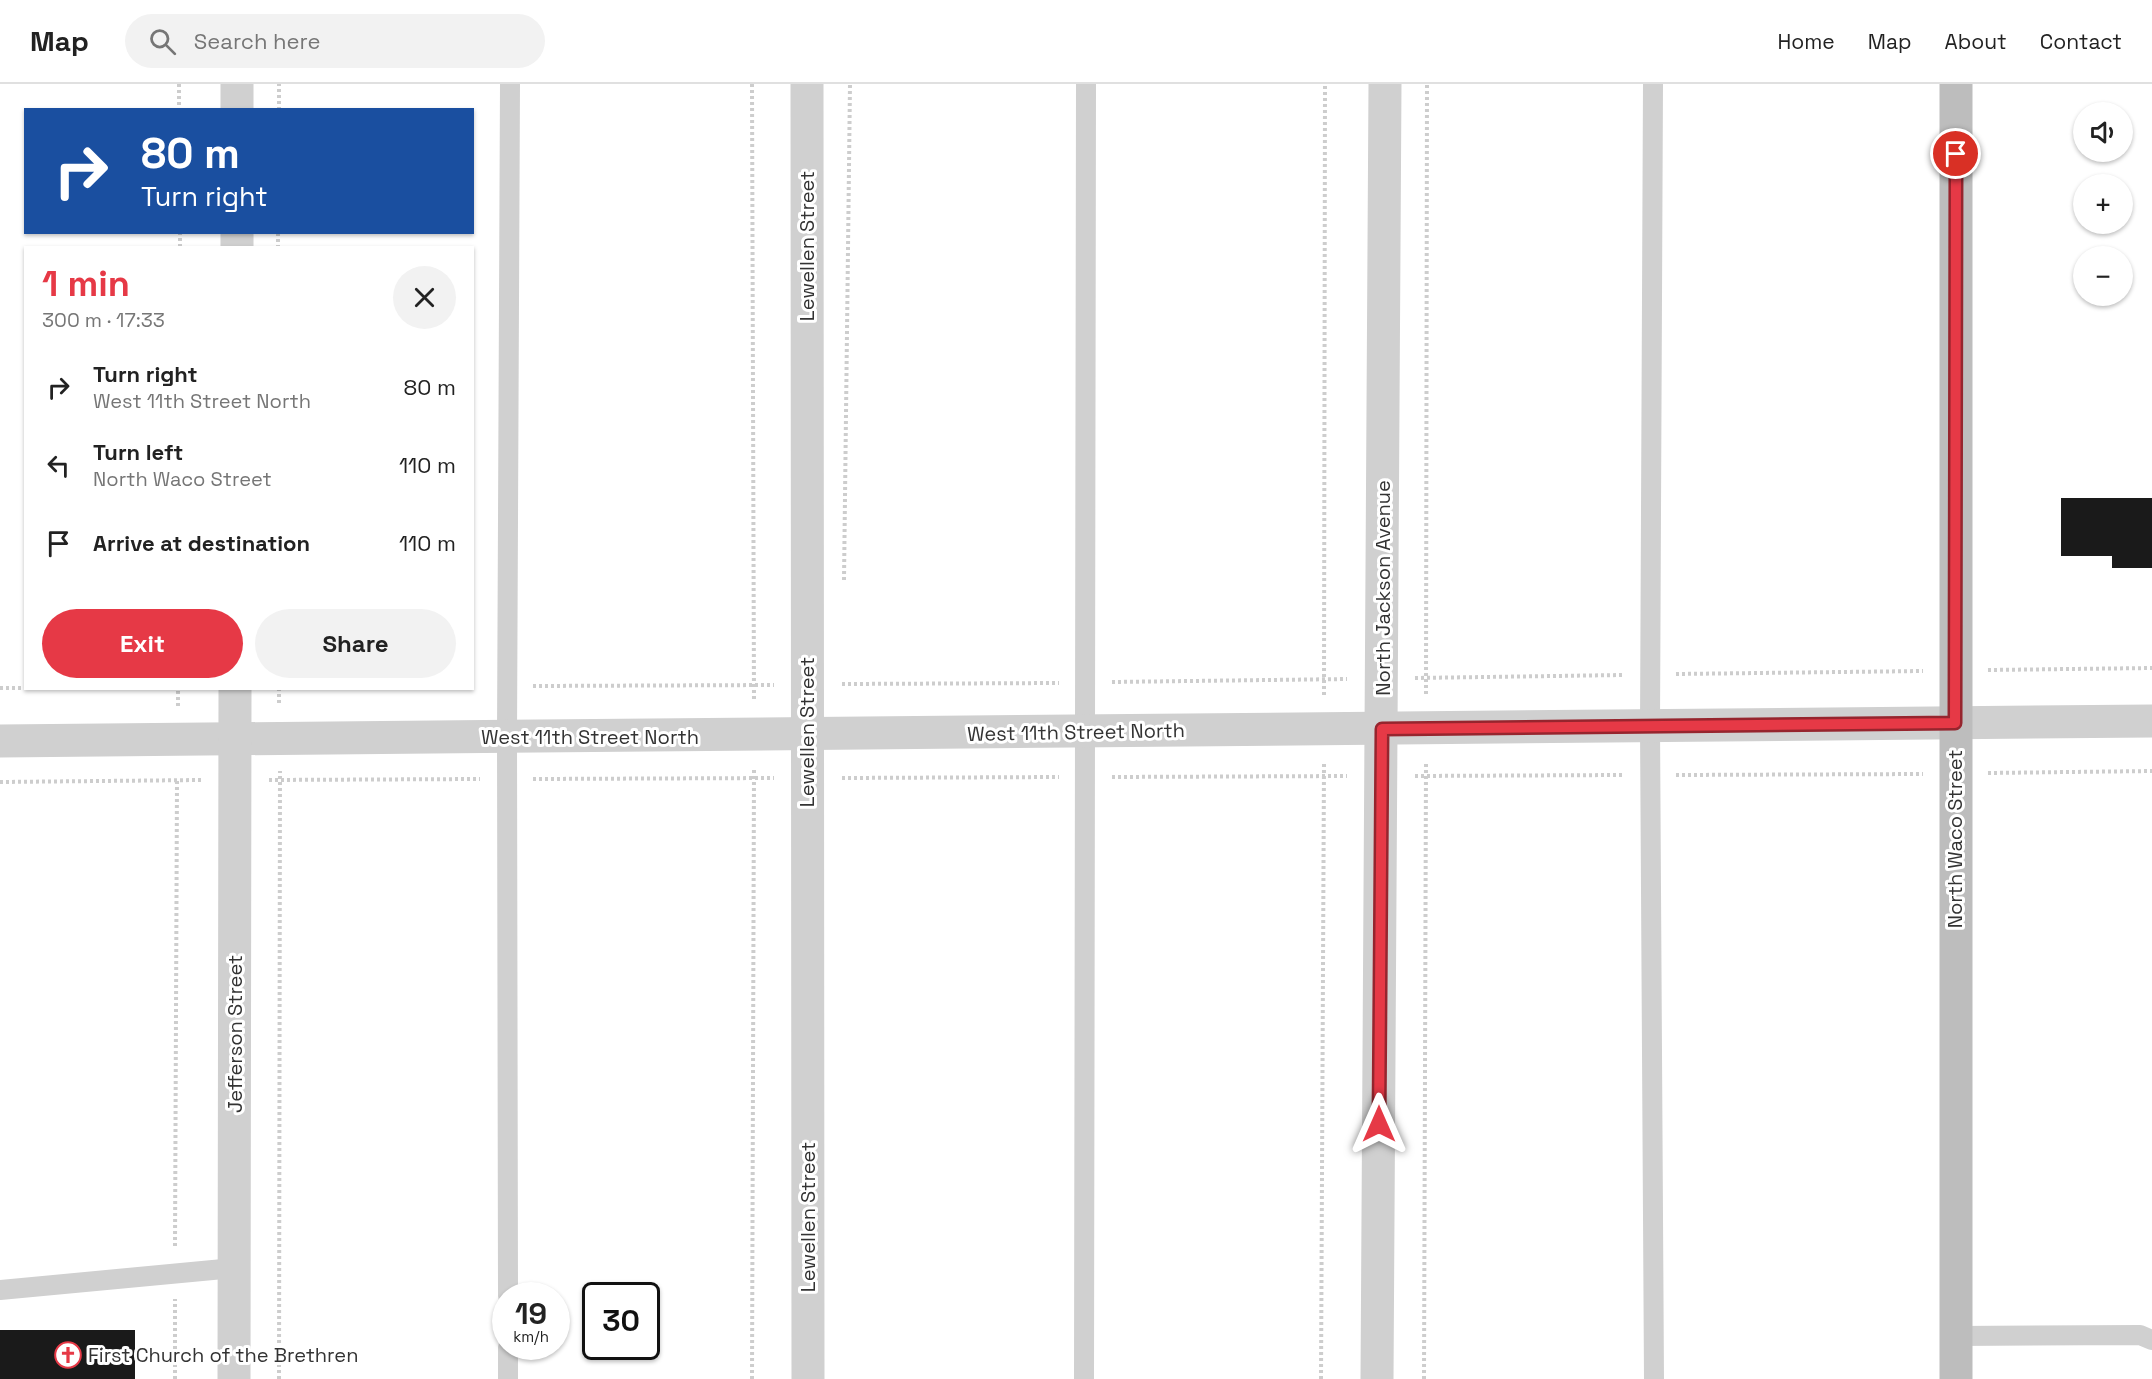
<!DOCTYPE html>
<html lang="en">
<head>
<meta charset="utf-8">
<style>
  body { margin:0; font-family:"Space Grotesk",sans-serif; background:#f2f2f2; color:#222; height:100vh; display:flex; flex-direction:column; font-size:22px; white-space:nowrap }
  * { box-sizing:border-box; margin:0 }
  p { font-size:20px; color:#767676 }
  .icon { flex:none; width:33px; height:33px; fill:none; stroke:currentColor; stroke-width:2; stroke-linecap:round; stroke-linejoin:round }
  .map { position:relative; flex:1; overflow:hidden }
  .sheet { position:absolute; left:24px; top:162px; width:450px; height:444px; display:flex; flex-direction:column; background:#fff; border-radius:0px; box-shadow:0 2px 4px #0004 }
  .sheet>* { flex:none }
  .hud { position:absolute; left:24px; top:24px; width:450px; height:126px; border-radius:0px; box-shadow:0 2px 4px #0004; background:#1a4fa0; color:#fff; overflow:hidden }
  .controls { position:absolute; left:2073px; top:18px; display:grid; gap:12px }
  .controls a { display:grid; place-items:center; width:60px; height:60px; border-radius:50%; background:#fff; box-shadow:0 2px 4px #0004; font-size:30px }
  .speed { position:absolute; left:492px; top:1198px; display:flex; gap:12px; font-size:30px; font-weight:700; text-align:center }
  .speed>* { display:grid; place-content:center; width:78px; height:78px; border-radius:50%; background:#fff; box-shadow:0 2px 4px #0004; line-height:1 }
  .speed small { font-size:15px; font-weight:400 }
  .speed .limit { border:3px solid #111; border-radius:9px; background:#fff; color:#111 }
  .pin { position:absolute; display:grid; place-items:center; width:51px; height:51px; color:#fff; margin:-26px; border:3px solid #fff; border-radius:50%; box-shadow:0 2px 6px #0007 }
  .me { position:absolute; width:66px; margin:-33px; rotate:0deg; stroke-linejoin:round; filter:drop-shadow(0 0 4px #0008) }
  .turn { display:flex; align-items:center; gap:21px; height:126px; padding:0 18px; font-size:27px }
  .turn .icon { width:78px; height:78px; stroke-width:2.5 }
  .turn b { display:block; font-size:42px; line-height:51px }
  .round { display:grid; place-items:center; flex:none; width:63px; height:63px; border-radius:32px; background:#f2f2f2 }
  .summary { display:flex; align-items:center; justify-content:space-between; height:102px; padding:0 18px }
  h1 { font-size:36px; font-weight:800; line-height:45px; color:#e63946 }
  .button { display:flex; gap:12px; margin-top:auto; padding:12px 18px }
  .button a { flex:1; height:69px; border-radius:36px; background:#e63946; color:#fff; font-size:24px; font-weight:800; line-height:69px; text-align:center }
  .button a+a { background:#f2f2f2; color:#222 }
  ul { padding:0; list-style:none }
  li { display:flex; align-items:center; gap:18px; height:78px; padding:0 18px }
  li div { flex:1 }
  li b { display:block; font-size:22px }
  li em { font-style:normal }
  header { display:flex; align-items:center; gap:36px; box-sizing:border-box; height:84px; padding:0 30px; background:#fff; border-bottom:2px solid #e0e0e0 }
  header strong { font-size:28px }
  nav { display:flex; gap:33px; margin-inline-start:auto; font-size:21px }
  .search { width:420px; height:54px; background:#f2f2f2; display:flex; align-items:center; gap:15px; box-sizing:border-box; padding:0 21px; border-radius:33px; color:#767676; font-size:22px }
  .map>svg:first-child { display:block }
  .building { fill:#1a1a1a }
  .lines { fill:none; stroke-linecap:round; stroke-linejoin:round }
  .path { stroke:#cdcdcd; stroke-width:4; stroke-dasharray:3 3; stroke-linecap:butt }
  .lane { stroke:#d0d0d0; stroke-width:20 }
  .street { stroke:#d0d0d0; stroke-width:33 }
  .secondary { stroke:#bdbdbd; stroke-width:33 }
  .route-casing { stroke:#96252e; stroke-width:15 }
  .route { stroke:#e63946; stroke-width:10 }
  .labels { text-anchor:middle; dominant-baseline:central; stroke-width:6; stroke-linejoin:round; paint-order:stroke }
  .street-label { font-size:20px; fill:#333; stroke:#fff }
  .poi-label { font-size:20px; fill:#333; stroke:#fff; text-anchor:start }
</style>
</head>
<body>
<header>
<strong>Map</strong>
<div class="search"><svg class="icon" aria-label="search" viewBox="0 0 24 24"><circle cx="10" cy="10" r="6"/><path d="M15 15l6 6"/></svg>Search here</div>
<nav><a>Home</a><a>Map</a><a>About</a><a>Contact</a></nav>
</header>
<div class="map">
<svg width="2152" height="1295" viewBox="0 0 2152 1295">
  <rect width="100%" height="100%" fill="#fff"/>
  <g class="building">
    <path d="M 2061,414 L 2152,414 L 2152,484 L 2112,484 L 2112,472 L 2061,472 Z"/>
    <rect x="0" y="1246" width="135" height="49"/>
  </g>
  <g class="lines">
    <g class="path">
      <path d="M 179,0 L 179,26"/>
      <path d="M 752,0 L 754,617"/>
      <path d="M 279,26 L 279,0"/>
      <path d="M 180,148 L 180,164"/>
      <path d="M 278,164 L 278,148"/>
      <path d="M 844,496 L 850,0"/>
      <path d="M 1988,586 L 2152,584"/>
      <path d="M 1676,590 L 1923,587"/>
      <path d="M 1415,594 L 1623,591"/>
      <path d="M 1112,598 L 1347,595"/>
      <path d="M 842,600 L 1059,599"/>
      <path d="M 533,602 L 774,601"/>
      <path d="M 0,604 L 26,604"/>
      <path d="M 279,604 L 279,622"/>
      <path d="M 1426,610 L 1427,0"/>
      <path d="M 1324,611 L 1325,0"/>
      <path d="M 178,622 L 178,604"/>
      <path d="M 1988,689 L 2152,687"/>
      <path d="M 1676,691 L 1923,690"/>
      <path d="M 1415,692 L 1623,691"/>
      <path d="M 1112,693 L 1347,692"/>
      <path d="M 842,694 L 1059,693"/>
      <path d="M 533,695 L 774,694"/>
      <path d="M 269,696 L 480,695"/>
      <path d="M 0,698 L 201,696"/>
      <path d="M 175,1162 L 177,696"/>
      <path d="M 175,1295 L 175,1215"/>
      <path d="M 279,1295 L 280,687"/>
      <path d="M 752,1295 L 754,685"/>
      <path d="M 1321,1295 L 1324,679"/>
      <path d="M 1424,1295 L 1426,678"/>
    </g>
    <g class="lane">
      <path d="M 1653,0 L 1650,642 L 1654,1295"/>
      <path d="M 0,1206 L 234,1184"/>
      <path d="M 508,1212 L 507,653 L 510,0"/>
      <path d="M 1956,1252 L 2140,1251 L 2152,1256"/>
      <path d="M 508,1263 L 508,1295"/>
      <path d="M 1084,1295 L 1086,0"/>
    </g>
    <g class="street">
      <path d="M 807,0 L 808,1295"/>
      <path d="M 237,26 L 237,0"/>
      <path d="M 237,164 L 237,148"/>
      <path d="M 0,657 L 2152,637"/>
      <path d="M 234,1295 L 235,604"/>
      <path d="M 1377,1295 L 1385,0"/>
    </g>
    <path class="secondary" d="M 1956,1295 L 1956,0"/>
  </g>
  <g class="lines">
    <g class="route-casing">
      <path id="route" d="M 1379,1040 L 1382,645 L 1955,639 L 1956,70"/>
    </g>
    <use href="#route" class="route"/>
  </g>
  <defs>
    <g id="church-ring" transform="scale(1.35)"><circle r="9.5" fill="#fff" stroke="#e63946" stroke-width="1.5"/><path d="M-1.2-6h2.4v3.5h3.3v2.4h-3.3V6h-2.4V-.1h-3.3v-2.4h3.3Z" fill="#e63946"/></g>
  </defs>
  <g fill-rule="evenodd">
    <use href="#church-ring" x="68" y="1271"/>
  </g>
  <g class="labels">
    <g class="street-label">
      <text transform="translate(807 162) rotate(-90)">Lewellen Street</text>
      <text transform="translate(1383 504) rotate(-90)">North Jackson Avenue</text>
      <text transform="translate(807 648) rotate(-90)">Lewellen Street</text>
      <text transform="translate(1076 648) rotate(-1)">West 11th Street North</text>
      <text x="590" y="653">West 11th Street North</text>
      <text transform="translate(1955 755) rotate(-90)">North Waco Street</text>
      <text transform="translate(235 950) rotate(-90)">Jefferson Street</text>
      <text transform="translate(808 1133) rotate(-90)">Lewellen Street</text>
    </g>
    <g class="poi-label">
      <text x="88" y="1271">First Church of the Brethren</text>
    </g>
  </g>
</svg>
<div class="controls">
<a><svg class="icon" aria-label="sound" viewBox="0 0 24 24"><path d="M4 9h4l5-4v14l-5-4H4zM17 9q2 3 0 6"/></svg></a>
<a>+</a>
<a>−</a>
</div>
<div class="speed"><div>19<small>km/h</small></div><div class="limit">30</div></div>
<div class="pin" style="left:1956px;top:70px;background:#d93025"><svg class="icon" aria-label="arrive" viewBox="0 0 24 24"><path d="M6 21V4h12l-3 4 3 4H6"/></svg></div>
<svg class="me" style="left:1379px;top:1040px" viewBox="-20 -20 40 40"><path d="M0-17L14 15 0 8-14 15z" fill="#e63946" stroke="#fff" stroke-width="4"/></svg>
<div class="hud">
<div class="turn"><svg class="icon" aria-label="right" viewBox="0 0 24 24"><path d="M7 20v-9h11M14 6l5 5-5 5"/></svg><div><b>80 m</b>Turn right</div></div>
</div>
<section class="sheet">
<div class="summary"><div><h1>1 min</h1><p>300 m · 17:33</p></div><a class="round"><svg class="icon" aria-label="close" viewBox="0 0 24 24"><path d="M6 6l12 12M18 6L6 18"/></svg></a></div>
<ul>
<li><svg class="icon" aria-label="right" viewBox="0 0 24 24"><path d="M7 20v-9h11M14 6l5 5-5 5"/></svg><div><b>Turn right</b><p>West 11th Street North</p></div><em>80 m</em></li>
<li><svg class="icon" aria-label="left" viewBox="0 0 24 24"><path d="M17 20v-9H6M10 6l-5 5 5 5"/></svg><div><b>Turn left</b><p>North Waco Street</p></div><em>110 m</em></li>
<li><svg class="icon" aria-label="arrive" viewBox="0 0 24 24"><path d="M6 21V4h12l-3 4 3 4H6"/></svg><div><b>Arrive at destination</b></div><em>110 m</em></li>
</ul>
<div class="button"><a>Exit</a><a>Share</a></div>
</section>
</div>
</body>
</html>
